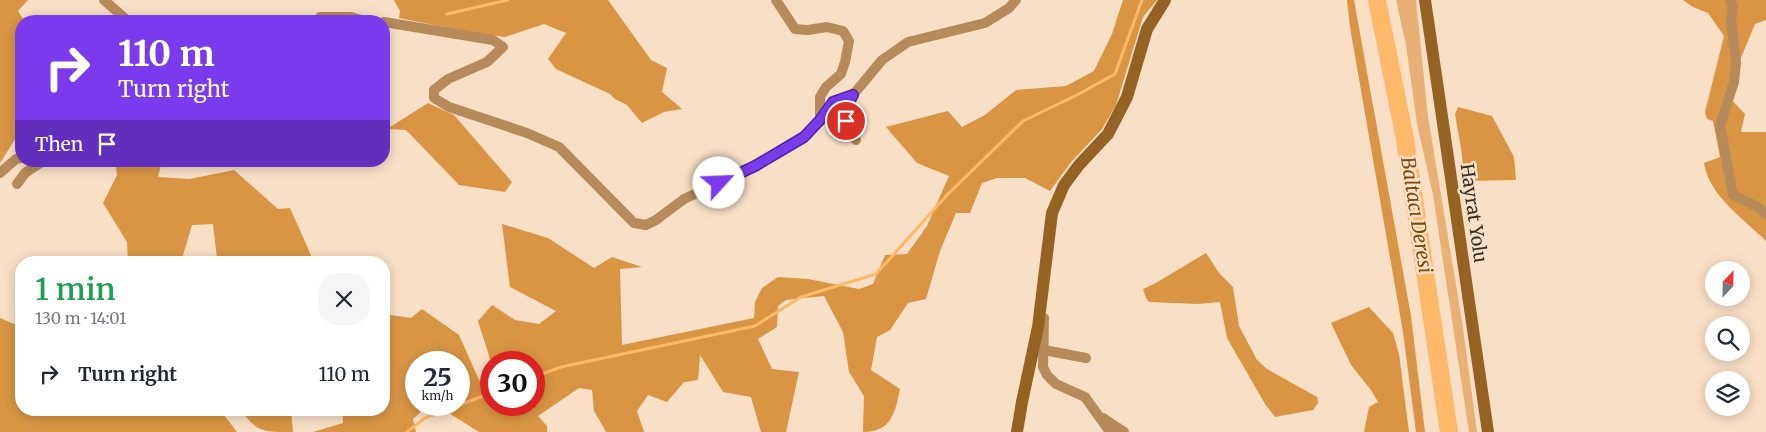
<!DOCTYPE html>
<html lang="en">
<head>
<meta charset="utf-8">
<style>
  body { margin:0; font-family:Merriweather,serif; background:#f6f6f7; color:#1f2937; height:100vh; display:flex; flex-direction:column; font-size:19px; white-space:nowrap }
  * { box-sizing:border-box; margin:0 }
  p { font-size:16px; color:#747a83 }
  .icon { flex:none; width:28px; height:28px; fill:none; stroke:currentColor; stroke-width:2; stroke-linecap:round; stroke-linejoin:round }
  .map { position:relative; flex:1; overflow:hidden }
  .side { position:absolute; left:15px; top:256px; width:375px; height:160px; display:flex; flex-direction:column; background:#fff; border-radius:20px; box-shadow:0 2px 12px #0003 }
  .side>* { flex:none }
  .guide { position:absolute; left:15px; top:15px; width:375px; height:152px; border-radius:20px; box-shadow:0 2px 12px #0003; background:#7c3aed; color:#fff; overflow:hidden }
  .needle { width:32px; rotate:22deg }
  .fabs { position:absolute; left:1705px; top:261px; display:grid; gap:10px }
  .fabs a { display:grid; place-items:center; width:45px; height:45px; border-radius:50%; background:#fff; box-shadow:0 2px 12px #0003; font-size:25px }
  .speed { position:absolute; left:405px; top:351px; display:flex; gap:10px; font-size:25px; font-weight:700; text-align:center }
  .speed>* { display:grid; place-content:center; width:65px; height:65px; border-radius:50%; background:#fff; box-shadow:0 2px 12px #0003; line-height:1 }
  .speed small { font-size:12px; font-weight:400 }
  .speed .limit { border:8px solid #d22; background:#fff; color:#111 }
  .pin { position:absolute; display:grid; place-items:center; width:42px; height:42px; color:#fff; margin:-21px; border:2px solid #fff; border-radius:50%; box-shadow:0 1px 5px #0007 }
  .me { position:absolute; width:55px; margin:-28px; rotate:65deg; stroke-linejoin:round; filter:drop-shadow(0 0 4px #0008) }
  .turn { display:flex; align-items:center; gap:18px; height:105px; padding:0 20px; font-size:22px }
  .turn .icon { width:65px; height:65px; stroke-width:2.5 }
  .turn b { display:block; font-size:35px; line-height:42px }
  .then { display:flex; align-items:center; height:48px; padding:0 20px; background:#0003; gap:10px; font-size:19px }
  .round { display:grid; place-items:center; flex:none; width:52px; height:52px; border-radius:20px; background:#f6f6f7 }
  .headline { display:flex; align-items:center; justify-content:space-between; height:85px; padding:0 20px }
  h1 { font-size:30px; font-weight:600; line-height:38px; color:#1e9e55 }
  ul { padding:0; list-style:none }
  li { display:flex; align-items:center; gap:15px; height:65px; padding:0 20px }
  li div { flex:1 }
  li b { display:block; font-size:19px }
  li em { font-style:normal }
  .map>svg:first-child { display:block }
  .green { fill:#e7b175 }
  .forest { fill:#d99544 }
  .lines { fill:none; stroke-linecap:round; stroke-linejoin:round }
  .stream { stroke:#feb869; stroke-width:3 }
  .river { stroke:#feb869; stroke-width:18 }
  .street { stroke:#b68a5a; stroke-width:10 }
  .secondary { stroke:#946222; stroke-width:12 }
  .route-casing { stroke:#51269a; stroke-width:12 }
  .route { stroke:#7c3aed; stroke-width:9 }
  .labels { text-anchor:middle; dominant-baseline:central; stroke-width:5; stroke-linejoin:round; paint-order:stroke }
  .street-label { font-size:18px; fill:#362d23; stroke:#f8dfc5 }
  .water-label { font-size:19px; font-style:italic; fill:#784b0d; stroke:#f8dfc5 }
</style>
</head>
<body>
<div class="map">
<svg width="1766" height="432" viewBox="0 0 1766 432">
  <rect width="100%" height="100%" fill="#f8dfc5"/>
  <path class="green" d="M 1396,0 L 1416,0 L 1428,117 L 1462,321 L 1477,432 L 1469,432 L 1433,195 L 1417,124 L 1406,45 Z"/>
  <g class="forest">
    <path d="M 0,0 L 28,0 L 18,11 L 24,21 L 21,21 L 21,120 L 19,133 L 0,163 Z"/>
    <path d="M 394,0 L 608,0 L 651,60 L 667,68 L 662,92 L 682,109 L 664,112 L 642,123 L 627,105 L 615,99 L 610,94 L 556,69 L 548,59 L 566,33 L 544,24 L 505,37 L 469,32 L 399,18 L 400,11 Z"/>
    <path d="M 1123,0 L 1157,0 L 1143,17 L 1116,105 L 1102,129 L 1072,161 L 1050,191 L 1025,178 L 997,178 L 982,183 L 970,213 L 956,213 L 940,251 L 926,299 L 908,303 L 890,330 L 877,337 L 871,370 L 900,389 C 895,412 892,432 863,432 L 864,396 L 849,372 L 843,332 L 824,296 L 786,300 L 778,306 L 777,327 L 758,339 L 772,369 L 799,372 L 786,432 L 761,432 L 751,397 L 723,392 L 700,355 L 698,380 L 684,382 L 667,402 L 648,395 L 637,411 L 644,432 L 606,432 L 594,411 L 592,390 L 579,388 L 538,416 L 547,426 L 547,432 L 479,432 L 436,405 L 459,405 L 459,362 L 416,362 L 416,405 L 429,405 L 413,419 L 416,432 L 313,432 L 343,423 L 342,410 L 384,410 L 384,314 L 411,318 L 422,309 L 459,335 L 479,380 L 491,381 L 491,405 L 534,405 L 534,362 L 491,362 L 478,321 L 492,305 L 515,320 L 539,324 L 556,311 L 510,287 L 502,224 L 548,238 L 594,268 L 612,257 L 642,267 L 620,269 L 622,345 L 754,318 L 755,302 L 762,288 L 778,277 L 808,279 L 859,289 L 873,284 L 885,255 L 907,254 L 927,226 L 949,176 L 917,163 L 886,127 L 948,111 L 962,127 L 985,115 L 1016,90 L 1066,86 L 1094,71 L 1112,34 Z"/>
    <path d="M 1347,0 L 1354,0 L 1411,316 L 1425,432 L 1416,432 L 1403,332 L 1350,27 Z"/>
    <path d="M 1683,0 L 1766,0 L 1766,20 L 1755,24 L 1726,94 L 1745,114 L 1741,132 L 1766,132 L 1766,241 C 1744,219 1709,196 1704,163 L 1720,157 L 1713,121 L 1707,119 L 1705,112 L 1724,36 L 1708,13 L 1693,7 Z"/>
    <path d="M 428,103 L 454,115 L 512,182 L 505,192 L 459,185 L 406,130 L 387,129 Z"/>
    <path d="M 1458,107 L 1492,116 L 1514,157 L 1516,180 L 1465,181 L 1461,148 L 1455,114 Z"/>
    <path d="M 115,161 L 162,161 L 158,177 L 190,179 L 234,170 L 278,209 L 290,208 L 314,262 L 220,262 L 217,258 L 213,224 L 192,225 L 183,255 L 185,262 L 128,262 L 127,242 L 103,203 L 117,175 Z"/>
    <path d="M 1206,253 L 1219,273 L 1233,287 L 1239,326 L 1257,360 L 1267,369 L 1317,397 L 1318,403 L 1313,410 L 1275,417 L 1265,404 L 1227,338 L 1220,302 L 1198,304 L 1149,302 L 1146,298 L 1143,289 L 1154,284 Z"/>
    <path d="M 1369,307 L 1393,333 L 1399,354 L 1409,432 L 1364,432 L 1369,407 L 1378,402 L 1371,390 L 1351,365 L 1331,323 Z"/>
    <path d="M 0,318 L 21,327 L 21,410 L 191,410 L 199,416 L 210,411 L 221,411 L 237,432 L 0,432 Z"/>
    <path d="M 241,410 L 291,410 L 293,432 C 262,432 257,432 241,410 Z"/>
  </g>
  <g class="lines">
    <g class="stream">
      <path d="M 447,14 L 508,0"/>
      <path d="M 534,377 L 561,367 L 755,326 L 801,297 L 876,274 L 947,195 L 1023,121 L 1077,95 L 1115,74 L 1142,0"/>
      <path d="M 407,432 L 425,418 L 491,393"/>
    </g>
    <path class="river" d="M 1377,0 L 1405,139 L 1449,432"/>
    <g class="street">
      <path d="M 104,0 L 128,21"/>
      <path d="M 776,0 L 795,29 L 808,30 L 827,27 L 843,31 L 849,41 L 845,62 L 841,74 L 826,87 L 820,97 L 820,120"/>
      <path d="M 1730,0 L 1733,6 L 1731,20 L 1736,63 L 1734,82 L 1720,125 L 1733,195 L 1758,207 L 1766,214"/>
      <path d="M 320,17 L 351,17 L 365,21"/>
      <path d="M 384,22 L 493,40 L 503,47 L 487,62 L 448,79 L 434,90 L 434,98 L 449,107 L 527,133 L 559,147 L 634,223 L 646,225 L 656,220 L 684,199 L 755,166 L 804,137 L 820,120 L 833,102 L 853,95 L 882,60 L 908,42 L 985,23 L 1009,8 L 1016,0"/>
      <path d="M 853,95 C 840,116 846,120 856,140"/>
      <path d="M 0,173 L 16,159 L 21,158"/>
      <path d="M 17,184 L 25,173 L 43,161"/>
      <path d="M 1044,318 L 1043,367 L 1047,375 L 1056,384 L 1085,397 L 1110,432"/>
      <path d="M 1044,350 L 1086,358"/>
      <path d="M 1103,418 L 1124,432"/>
    </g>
    <g class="secondary">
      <path d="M 1425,0 L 1488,432"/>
      <path d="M 1017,432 L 1022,402 L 1038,327 L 1052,213 L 1064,185 L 1079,165 L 1108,134 L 1127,97 L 1147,29 L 1165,0"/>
    </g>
  </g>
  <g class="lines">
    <g class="route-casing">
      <path id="route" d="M 719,183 L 755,166 L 804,137 L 820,120 L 833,102 L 853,95 L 844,111 L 846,121"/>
    </g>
    <use href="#route" class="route"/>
  </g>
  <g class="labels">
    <g class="street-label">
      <text transform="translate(1474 213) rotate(82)">Hayrat Yolu</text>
    </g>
    <g class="water-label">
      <text transform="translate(1417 215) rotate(81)">Baltacı Deresi</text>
    </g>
  </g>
</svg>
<div class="fabs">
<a><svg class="needle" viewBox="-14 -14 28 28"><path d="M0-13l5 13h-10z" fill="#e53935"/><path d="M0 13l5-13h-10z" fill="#747a83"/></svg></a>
<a><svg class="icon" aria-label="search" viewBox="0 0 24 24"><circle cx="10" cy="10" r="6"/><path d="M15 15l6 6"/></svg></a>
<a><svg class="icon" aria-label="layers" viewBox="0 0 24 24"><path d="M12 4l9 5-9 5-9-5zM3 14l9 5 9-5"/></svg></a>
</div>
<div class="speed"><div>25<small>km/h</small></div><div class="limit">30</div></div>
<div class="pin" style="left:846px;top:121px;background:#d93025"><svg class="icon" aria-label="arrive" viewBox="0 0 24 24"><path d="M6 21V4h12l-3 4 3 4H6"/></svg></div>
<svg class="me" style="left:719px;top:183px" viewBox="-20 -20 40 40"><circle r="19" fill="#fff"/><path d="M0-13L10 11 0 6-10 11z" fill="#7c3aed"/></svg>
<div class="guide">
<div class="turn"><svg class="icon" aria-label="right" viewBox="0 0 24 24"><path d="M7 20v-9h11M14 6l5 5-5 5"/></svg><div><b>110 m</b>Turn right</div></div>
<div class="then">Then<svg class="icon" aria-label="arrive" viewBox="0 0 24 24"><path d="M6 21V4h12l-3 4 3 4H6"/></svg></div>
</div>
<section class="side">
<div class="headline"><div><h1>1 min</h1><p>130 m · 14:01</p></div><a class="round"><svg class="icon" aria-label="close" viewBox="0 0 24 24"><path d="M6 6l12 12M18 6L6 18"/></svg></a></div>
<ul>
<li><svg class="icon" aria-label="right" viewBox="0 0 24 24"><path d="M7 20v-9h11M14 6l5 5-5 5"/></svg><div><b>Turn right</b></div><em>110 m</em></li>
</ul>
</section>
</div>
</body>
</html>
